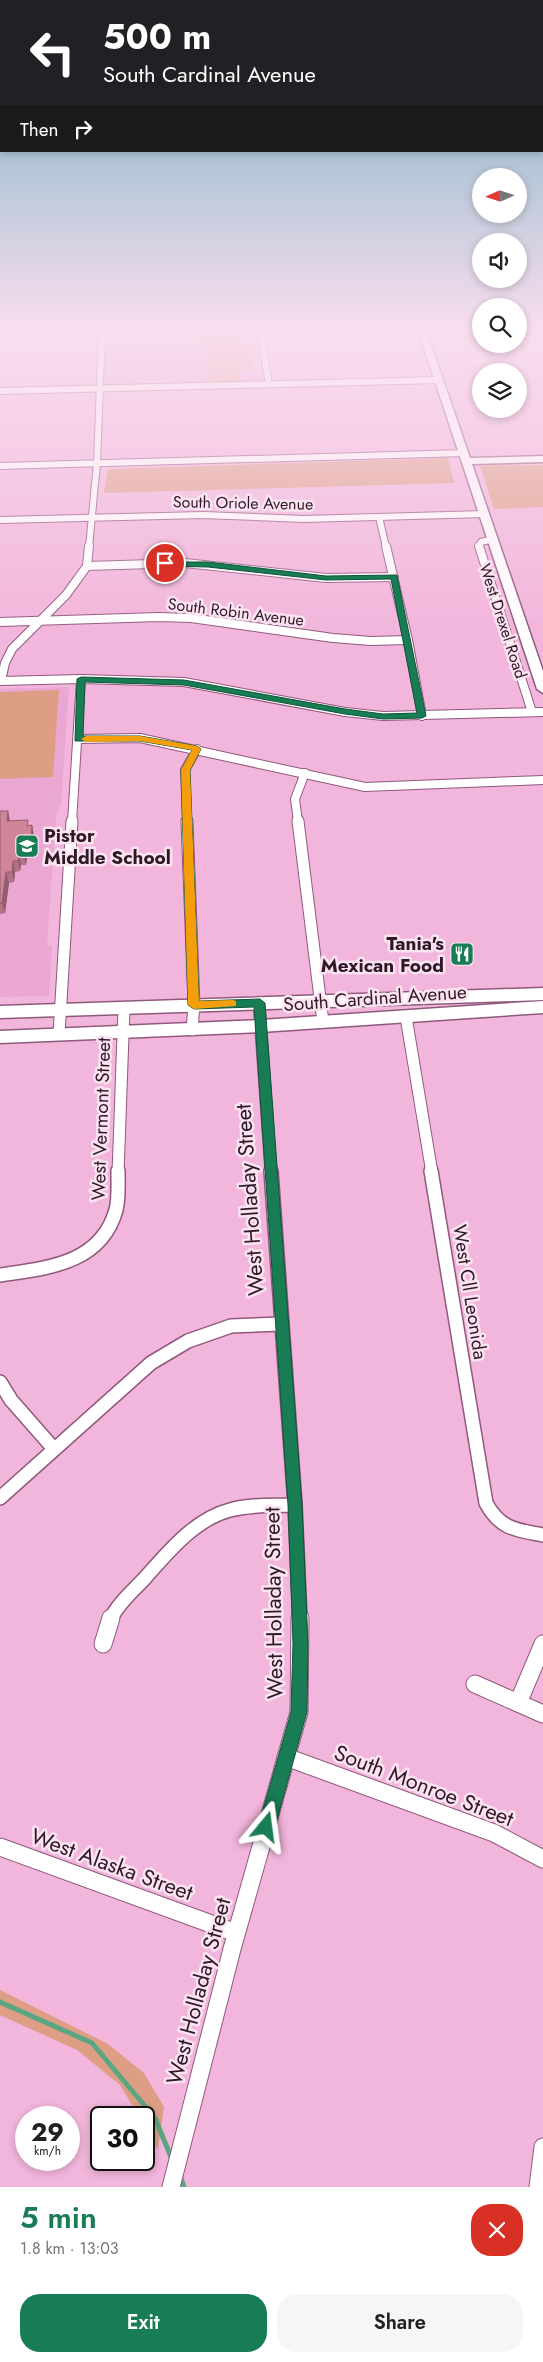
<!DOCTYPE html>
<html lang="en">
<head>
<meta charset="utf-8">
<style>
  body { margin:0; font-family:Jost,sans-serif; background:#f6f6f6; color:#202124; height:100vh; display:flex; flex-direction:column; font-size:19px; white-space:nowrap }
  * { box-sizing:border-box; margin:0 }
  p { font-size:16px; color:#757577 }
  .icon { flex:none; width:28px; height:28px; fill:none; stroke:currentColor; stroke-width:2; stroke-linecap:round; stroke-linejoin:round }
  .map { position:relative; height:2187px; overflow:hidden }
  .drawer { display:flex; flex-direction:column; background:#fff; flex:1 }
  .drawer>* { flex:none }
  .hud { position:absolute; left:0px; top:0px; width:544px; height:152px; box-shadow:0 2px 8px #0003; background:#202124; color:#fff; overflow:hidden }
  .needle { width:32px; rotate:267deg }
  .controls { position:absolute; left:472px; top:168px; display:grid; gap:10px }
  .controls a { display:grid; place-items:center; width:55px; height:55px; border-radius:50%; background:#fff; box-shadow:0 2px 8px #0003; font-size:25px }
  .speed { position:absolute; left:15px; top:2106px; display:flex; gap:10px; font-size:25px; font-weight:700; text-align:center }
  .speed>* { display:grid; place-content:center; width:65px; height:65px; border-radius:50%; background:#fff; box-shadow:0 2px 8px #0003; line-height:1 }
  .speed small { font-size:12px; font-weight:400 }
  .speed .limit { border:2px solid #111; border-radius:8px; background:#fff; color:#111 }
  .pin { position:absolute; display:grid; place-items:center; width:42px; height:42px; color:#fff; margin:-21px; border:2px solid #fff; border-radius:50%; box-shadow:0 1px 5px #0007 }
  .me { position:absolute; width:55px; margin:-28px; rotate:16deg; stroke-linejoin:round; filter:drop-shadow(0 0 4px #0008) }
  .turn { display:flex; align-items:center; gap:18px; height:105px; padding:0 20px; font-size:22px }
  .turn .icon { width:65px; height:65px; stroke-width:2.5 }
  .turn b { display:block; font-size:35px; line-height:42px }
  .then { display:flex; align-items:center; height:48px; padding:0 20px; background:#0003; gap:10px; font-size:19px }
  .round { display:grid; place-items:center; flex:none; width:52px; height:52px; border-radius:20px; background:#f6f6f6 }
  .headline { display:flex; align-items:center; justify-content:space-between; height:85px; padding:0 20px }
  h1 { font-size:30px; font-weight:600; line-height:38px; color:#187c55 }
  .cta { display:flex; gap:10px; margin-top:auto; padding:10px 20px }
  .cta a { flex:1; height:58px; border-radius:20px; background:#187c55; color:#fff; font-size:20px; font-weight:600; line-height:58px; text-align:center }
  .cta a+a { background:#f6f6f6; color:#202124 }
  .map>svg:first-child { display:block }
  .built { fill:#e9a7d2 }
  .green { fill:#de9e86 }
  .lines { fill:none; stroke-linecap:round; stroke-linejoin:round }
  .stream { stroke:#5aa681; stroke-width:5 }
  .street-far4-casing { stroke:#8f597c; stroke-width:8 }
  .street-far3-casing { stroke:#8f597c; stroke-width:10 }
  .street-far2-casing { stroke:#8f597c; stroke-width:13 }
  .street-far1-casing { stroke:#8f597c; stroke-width:16 }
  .street-casing { stroke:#8f597c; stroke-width:19 }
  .secondary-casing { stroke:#8f597c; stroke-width:3 }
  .street-far4 { stroke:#fff; stroke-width:6 }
  .street-far3 { stroke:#fff; stroke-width:8 }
  .street-far2 { stroke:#fff; stroke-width:11 }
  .street-far1 { stroke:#fff; stroke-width:13 }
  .street { stroke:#fff; stroke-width:17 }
  .secondary { fill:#fff; fill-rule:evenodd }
  .wall { fill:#b37285 }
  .shaded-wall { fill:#925d6c }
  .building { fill:#d0859b; stroke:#925d6c }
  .route { fill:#187c55; stroke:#105137 }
  .slow { fill:#f59e0b }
  .labels { text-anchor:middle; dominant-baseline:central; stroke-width:5; stroke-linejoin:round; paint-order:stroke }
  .far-street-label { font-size:16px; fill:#2f1927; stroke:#fce3f2 }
  .poi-label { font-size:19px; font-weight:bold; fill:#2f1927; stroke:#fce3f2; text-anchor:start }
  .street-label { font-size:19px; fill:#2f1927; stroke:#fce3f2 }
  .near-street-label { font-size:22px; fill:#2f1927; stroke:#fce3f2 }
</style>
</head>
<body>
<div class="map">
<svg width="543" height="2187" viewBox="0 0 543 2187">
  <rect width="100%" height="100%" fill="#f2b5db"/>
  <g class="built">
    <path d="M 106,330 L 254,330 L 263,382 L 104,387 Z"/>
    <path d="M 69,687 L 61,804 L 56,815 L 47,945 L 52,946 L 49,996 L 0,997 L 0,689 Z"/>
  </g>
  <g class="green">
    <path d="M 194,330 L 237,330 L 238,342 L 249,341 L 254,371 L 232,371 L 239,372 L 239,381 L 205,383 L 205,379 L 218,372 L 207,373 L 204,345 L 196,345 Z"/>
    <path d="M 448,458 L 454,483 L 104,493 L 108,469 Z"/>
    <path d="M 543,465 L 543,507 L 494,509 L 480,466 Z"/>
    <path d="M 59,690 L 53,777 L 0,779 L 0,692 Z"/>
    <path d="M 0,1990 L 108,2044 L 144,2073 L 164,2107 L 158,2150 L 144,2126 L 144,2118 L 139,2117 L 120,2085 L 77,2050 L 0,2015 Z"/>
  </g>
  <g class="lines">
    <g class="stream">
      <path d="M 0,2002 L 92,2043 L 155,2118 L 171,2157"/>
      <path d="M 181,2178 L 184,2187"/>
    </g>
    <g class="street-far4-casing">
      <g id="street-far4">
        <path d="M 260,330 L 269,384"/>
        <path d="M 0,391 L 439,380"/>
        <path d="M 0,466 L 465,453"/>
        <path d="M 379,517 L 386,547"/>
        <path d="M 0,520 L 203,515 L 304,519 L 485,514"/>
        <path d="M 89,547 L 97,463 L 102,330"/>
        <path d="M 479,547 L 481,542 L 494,539"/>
      </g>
    </g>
    <g class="street-far3-casing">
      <g id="street-far3">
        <path d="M 386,546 L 408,640 L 422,716"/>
        <path d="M 479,546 L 532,712"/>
        <path d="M 87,566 L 185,563 L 326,578 L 394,577"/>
        <path d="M 0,622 L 159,617 L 191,618 L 333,638 L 371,641 L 408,640"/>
        <path d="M 0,681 L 81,679 L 184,682 L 345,712 L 383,716 L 543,712"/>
        <path d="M 1,681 L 5,663 L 12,649 L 66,595 L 87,566 L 89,546"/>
        <path d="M 78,739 L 140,738 L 365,787 L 543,780"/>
        <path d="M 72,822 L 81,679"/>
        <path d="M 187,822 L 185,770 L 197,749"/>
        <path d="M 298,822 L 295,799 L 305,773"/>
      </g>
    </g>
    <g class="street-far2-casing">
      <g id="street-far2">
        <path d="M 187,821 L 194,1005 L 192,1030"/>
        <path d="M 298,821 L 323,1022"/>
        <path d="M 259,1003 L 271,1173"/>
        <path d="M 406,1017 L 432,1173"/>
        <path d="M 59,1034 L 72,821"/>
        <path d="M 118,1173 L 124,1008"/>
      </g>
    </g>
    <g class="street-far1-casing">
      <g id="street-far1">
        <path d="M 271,1171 L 295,1505 L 300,1619"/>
        <path d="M 431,1171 L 486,1503 C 500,1529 516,1530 543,1535"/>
        <path d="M 0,1275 C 47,1268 101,1264 116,1210 C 119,1198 118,1184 118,1171"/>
        <path d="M 0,1382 L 11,1400 L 54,1449"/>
        <path d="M 0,1498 L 151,1363 L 188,1341 L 231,1326 L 281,1324"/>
        <path d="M 111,1619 C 117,1604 134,1590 145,1578 C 168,1552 195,1519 230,1510 C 251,1504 274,1506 295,1505"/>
      </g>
    </g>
    <g class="street-casing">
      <g id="street">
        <path d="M 103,1644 L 111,1618"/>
        <path d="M 475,1684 L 543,1714"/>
        <path d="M 518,1703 L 543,1644"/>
        <path d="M 286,1757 L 494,1833 L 543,1859"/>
        <path d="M 0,1847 L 236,1933"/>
        <path d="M 171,2187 L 232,1949 L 299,1712 L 300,1618"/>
        <path d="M 538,2187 L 543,2147"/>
      </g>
    </g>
    <g class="secondary-casing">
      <g id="secondary">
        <path d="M 418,330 L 426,330 L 470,458 L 543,456 L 543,462 L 472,464 L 543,671 L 543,693 L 537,689 Z"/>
        <path d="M 543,988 L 543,1000 L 0,1018 L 0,1006 Z"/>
        <path d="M 543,1001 L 543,1013 L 261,1032 L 0,1043 L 0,1031 L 261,1020 Z"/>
      </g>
    </g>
    <use href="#street-far4" class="street-far4"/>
    <use href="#street-far3" class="street-far3"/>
    <use href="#street-far2" class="street-far2"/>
    <use href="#street-far1" class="street-far1"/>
    <use href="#street" class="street"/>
    <use href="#secondary" class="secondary"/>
  </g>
  <path class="wall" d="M 0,811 L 8,811 L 10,821 L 29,826 L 32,825 L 34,836 L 33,850 L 28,851 L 26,865 L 21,865 L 20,871 L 15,872 L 14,882 L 9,883 L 5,913 L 0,914 Z"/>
  <g class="shaded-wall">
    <path d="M 8,811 L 10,822 L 7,821 Z"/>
    <path d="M 32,825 L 34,836 L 33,850 L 31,840 Z"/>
    <path d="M 26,840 L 28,851 L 26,865 L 24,855 Z"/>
    <path d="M 19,855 L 21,865 L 20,871 L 18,861 Z"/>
    <path d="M 13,861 L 15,872 L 14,882 L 12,872 Z"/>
    <path d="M 6,872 L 9,883 L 5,913 L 2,903 Z"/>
  </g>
  <path class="building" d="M 0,811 L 8,811 L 7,821 L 28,820 L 27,826 L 32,825 L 31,840 L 26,840 L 24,855 L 19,855 L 18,861 L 13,861 L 12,872 L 6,872 L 2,903 L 0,903 Z"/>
  <linearGradient id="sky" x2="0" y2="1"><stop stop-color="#6faebf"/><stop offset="0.52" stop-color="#f9deef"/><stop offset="1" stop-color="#f9deef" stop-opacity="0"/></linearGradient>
  <rect width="543" height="636" fill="url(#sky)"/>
  <path class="route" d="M 163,562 L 208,562 L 326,576 L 397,575 L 426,716 L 422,718 L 383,719 L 345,714 L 184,685 L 85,682 L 83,736 L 140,736 L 197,746 L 201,749 L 190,770 L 199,1001 L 260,999 L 265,1003 L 302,1505 L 308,1643 L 307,1712 L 275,1827 L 272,1833 L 266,1836 L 260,1833 L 258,1827 L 291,1712 L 293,1643 L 288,1505 L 254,1007 L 194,1009 L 188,1005 L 181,770 L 192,750 L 140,741 L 75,741 L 77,679 L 81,677 L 184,680 L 345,709 L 383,714 L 417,713 L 391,579 L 326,580 L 208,567 L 165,566 L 163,565 Z"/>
  <path class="slow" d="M 140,736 L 197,746 L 201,749 L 190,770 L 199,1001 L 233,1000 L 236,1001 L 236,1006 L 194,1009 L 188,1005 L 181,770 L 192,750 L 140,741 L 86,742 L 81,739 L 86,736 Z"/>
  <defs>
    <g id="school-square" transform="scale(1.25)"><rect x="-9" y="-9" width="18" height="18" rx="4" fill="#187c55" stroke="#fce3f2"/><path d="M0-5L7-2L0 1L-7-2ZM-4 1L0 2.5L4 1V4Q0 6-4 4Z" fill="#fff"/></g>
    <g id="restaurant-square" transform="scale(1.25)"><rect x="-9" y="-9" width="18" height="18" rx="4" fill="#187c55" stroke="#fce3f2"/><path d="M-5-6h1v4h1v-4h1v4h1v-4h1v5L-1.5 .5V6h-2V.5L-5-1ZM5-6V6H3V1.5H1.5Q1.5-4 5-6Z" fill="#fff"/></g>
  </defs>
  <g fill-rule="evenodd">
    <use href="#school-square" x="27" y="846"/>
    <use href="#restaurant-square" x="462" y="954"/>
  </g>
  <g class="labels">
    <g class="far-street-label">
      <text transform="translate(243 503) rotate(1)">South Oriole Avenue</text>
      <text transform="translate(236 612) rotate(7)">South Robin Avenue</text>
      <text transform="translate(503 621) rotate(72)">West Drexel Road</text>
    </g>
    <g class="poi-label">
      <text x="44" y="835">Pistor<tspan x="44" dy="22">Middle School</tspan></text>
      <text x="444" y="943" text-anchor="end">Tania's<tspan x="444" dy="22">Mexican Food</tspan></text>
    </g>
    <g class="street-label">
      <text transform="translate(375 998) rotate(-4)">South Cardinal Avenue</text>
      <text transform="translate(101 1119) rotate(-88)">West Vermont Street</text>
      <text transform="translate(470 1292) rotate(81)">West Cll Leonida</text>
    </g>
    <g class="near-street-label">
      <text transform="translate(249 1200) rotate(-94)">West Holladay Street</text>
      <text transform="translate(273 1603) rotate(-91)">West Holladay Street</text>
      <text transform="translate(424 1785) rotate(21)">South Monroe Street</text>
      <text transform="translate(112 1864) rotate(20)">West Alaska Street</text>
      <text transform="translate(198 1991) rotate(-75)">West Holladay Street</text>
    </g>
  </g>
</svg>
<div class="controls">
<a><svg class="needle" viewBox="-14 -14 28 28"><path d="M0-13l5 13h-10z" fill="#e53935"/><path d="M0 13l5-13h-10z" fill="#757577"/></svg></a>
<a><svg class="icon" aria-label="sound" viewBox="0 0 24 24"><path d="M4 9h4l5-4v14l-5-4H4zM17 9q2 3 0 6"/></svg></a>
<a><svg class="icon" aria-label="search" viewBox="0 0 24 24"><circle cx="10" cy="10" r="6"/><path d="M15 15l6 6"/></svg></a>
<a><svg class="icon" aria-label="layers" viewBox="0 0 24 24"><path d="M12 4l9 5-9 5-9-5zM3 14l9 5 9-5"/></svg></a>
</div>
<div class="speed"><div>29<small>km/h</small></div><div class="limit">30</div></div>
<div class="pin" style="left:165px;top:563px;background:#d93025"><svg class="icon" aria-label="arrive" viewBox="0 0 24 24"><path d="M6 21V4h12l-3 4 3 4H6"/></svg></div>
<svg class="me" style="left:266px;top:1827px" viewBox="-20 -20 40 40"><path d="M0-17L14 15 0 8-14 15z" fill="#187c55" stroke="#fff" stroke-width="4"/></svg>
<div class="hud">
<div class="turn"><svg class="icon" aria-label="left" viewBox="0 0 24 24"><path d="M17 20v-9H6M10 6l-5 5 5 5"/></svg><div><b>500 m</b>South Cardinal Avenue</div></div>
<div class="then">Then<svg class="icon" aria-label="right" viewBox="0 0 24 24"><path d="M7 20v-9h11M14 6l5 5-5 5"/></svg></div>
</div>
</div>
<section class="drawer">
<div class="headline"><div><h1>5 min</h1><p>1.8 km · 13:03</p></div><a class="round" style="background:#d93025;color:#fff"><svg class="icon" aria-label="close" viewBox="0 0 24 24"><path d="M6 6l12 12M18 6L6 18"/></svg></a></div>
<div class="cta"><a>Exit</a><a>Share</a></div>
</section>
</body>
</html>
